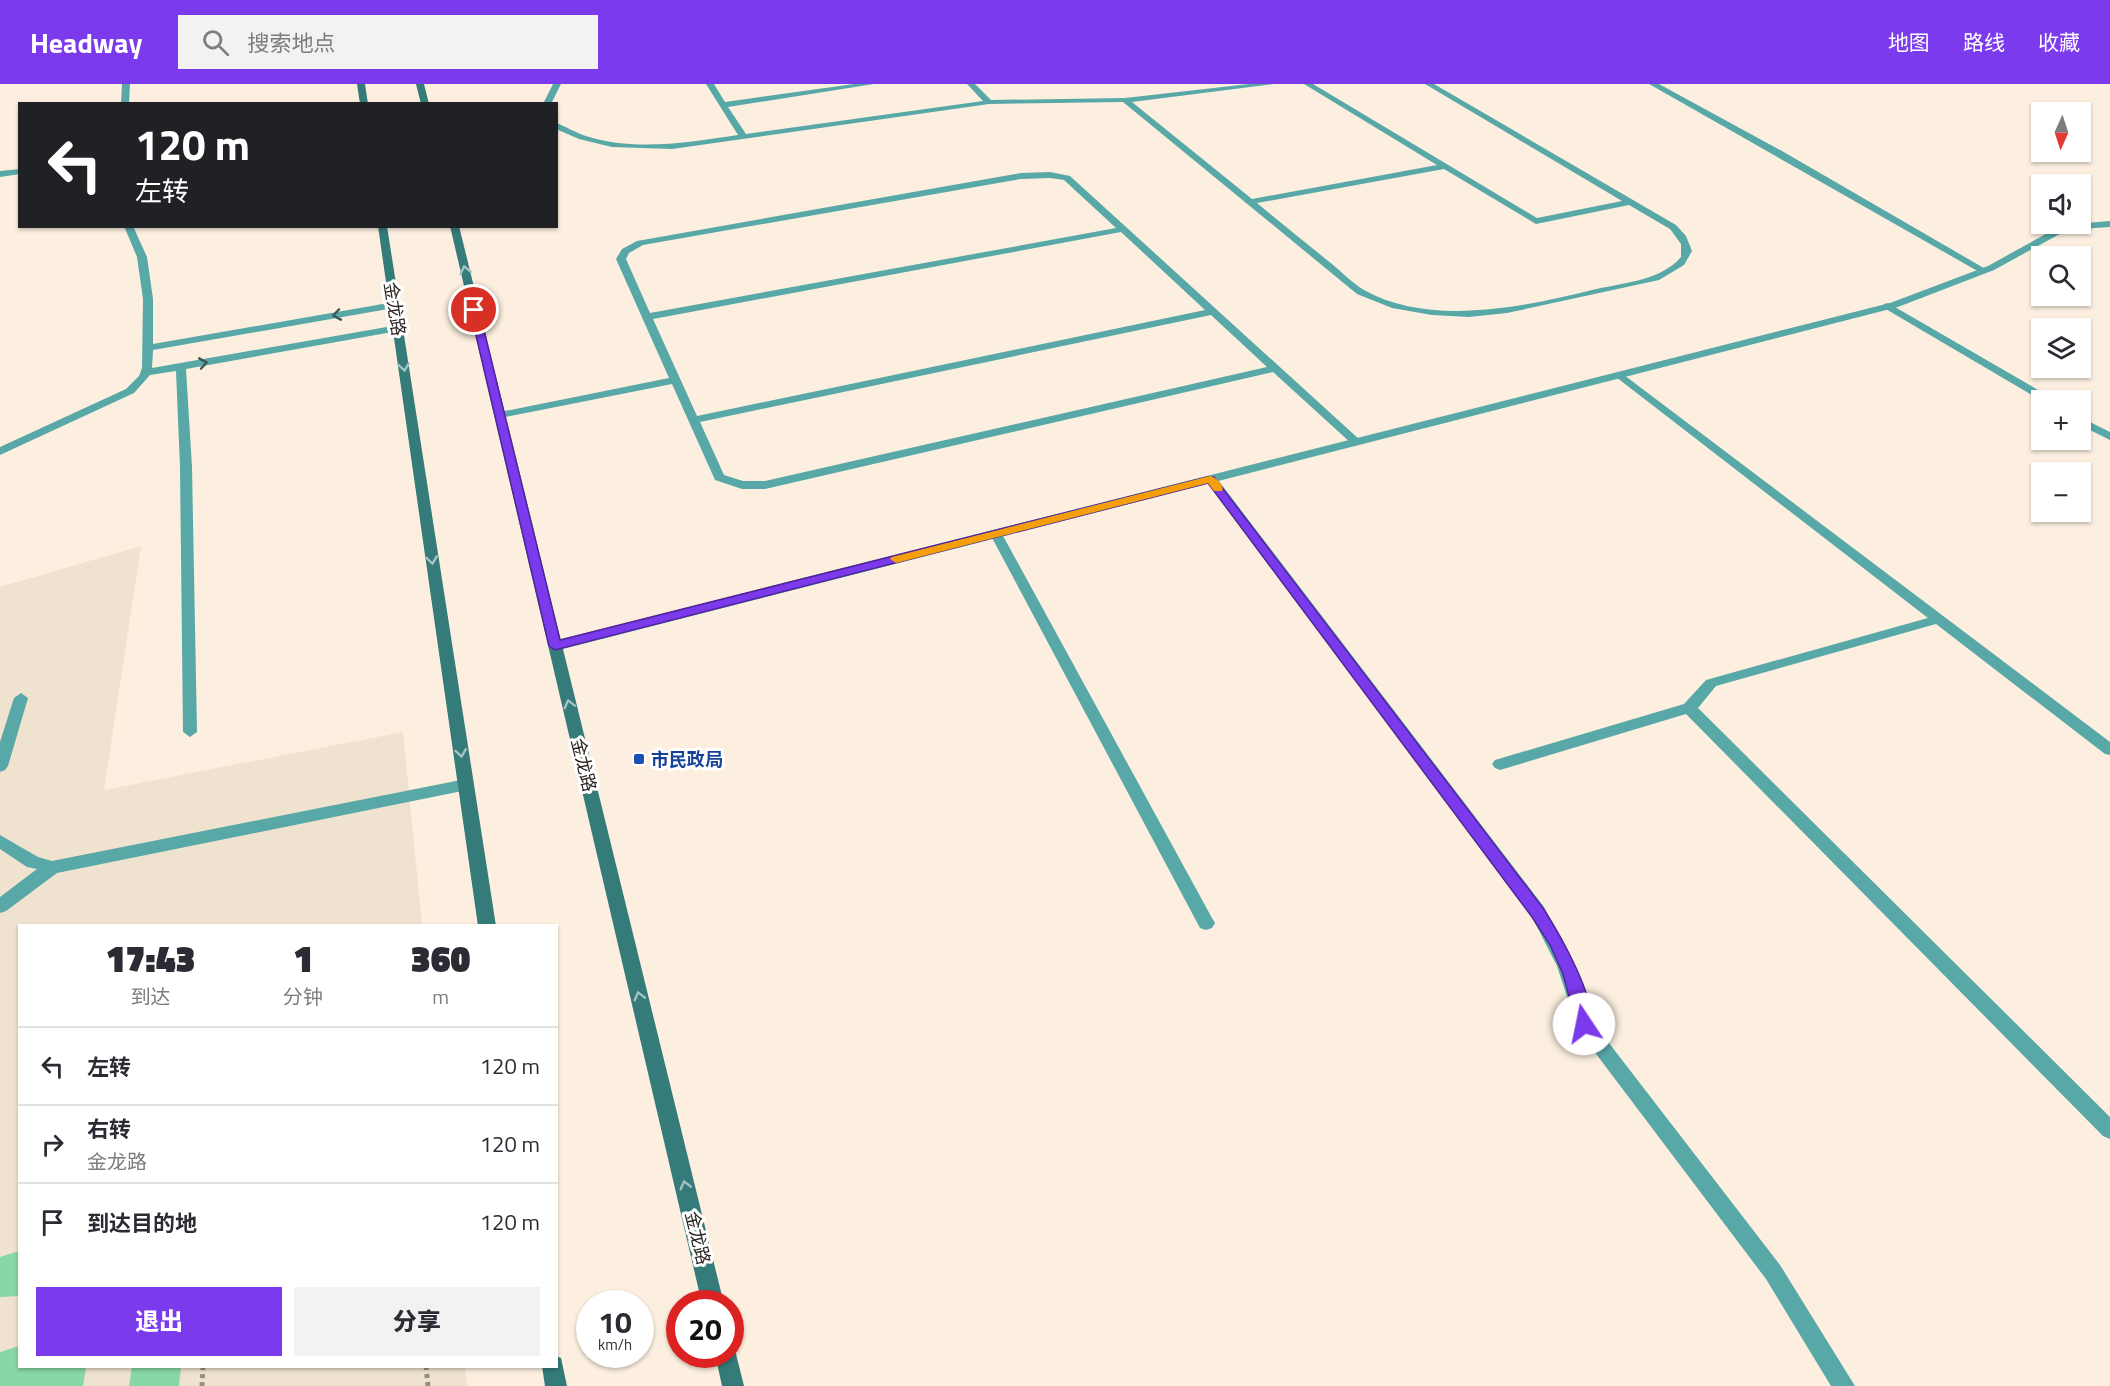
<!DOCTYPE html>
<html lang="zh">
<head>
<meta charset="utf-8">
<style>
  body { margin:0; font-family:"Titillium Web","Noto Sans SC",sans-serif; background:#f2f2f3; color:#2b2b33; height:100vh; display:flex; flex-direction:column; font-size:22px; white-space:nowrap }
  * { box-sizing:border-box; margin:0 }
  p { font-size:20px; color:#7c7c81 }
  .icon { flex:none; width:33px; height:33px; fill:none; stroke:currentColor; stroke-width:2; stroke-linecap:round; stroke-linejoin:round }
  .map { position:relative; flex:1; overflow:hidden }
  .panel { position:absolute; left:18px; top:840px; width:540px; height:444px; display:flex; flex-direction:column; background:#fff; border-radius:0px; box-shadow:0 2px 4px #0004 }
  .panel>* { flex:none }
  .guide { position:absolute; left:18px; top:18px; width:540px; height:126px; border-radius:0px; box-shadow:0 2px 4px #0004; background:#202124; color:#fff; overflow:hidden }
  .needle { width:39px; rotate:183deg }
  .fabs { position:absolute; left:2031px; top:18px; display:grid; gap:12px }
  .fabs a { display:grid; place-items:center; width:60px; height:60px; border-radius:0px; background:#fff; box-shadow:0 2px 4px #0004; font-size:30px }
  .speed { position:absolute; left:576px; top:1206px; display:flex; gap:12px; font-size:30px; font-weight:700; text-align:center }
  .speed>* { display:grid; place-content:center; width:78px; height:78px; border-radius:50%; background:#fff; box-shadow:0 2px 4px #0004; line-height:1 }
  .speed small { font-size:15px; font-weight:400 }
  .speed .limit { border:9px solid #d22; background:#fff; color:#111 }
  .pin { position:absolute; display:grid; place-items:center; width:51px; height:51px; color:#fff; margin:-26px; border:3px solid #fff; border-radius:50%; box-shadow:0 2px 6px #0007 }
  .me { position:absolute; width:66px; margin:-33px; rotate:349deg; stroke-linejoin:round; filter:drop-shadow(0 0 4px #0008) }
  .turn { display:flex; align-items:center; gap:21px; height:126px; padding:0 18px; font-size:27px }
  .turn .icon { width:78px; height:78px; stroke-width:2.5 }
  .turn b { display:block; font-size:42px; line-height:51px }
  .eta { display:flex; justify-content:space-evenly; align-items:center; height:102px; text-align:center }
  .eta b { font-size:36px; font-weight:800; line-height:42px }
  .action { display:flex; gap:12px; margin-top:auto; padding:12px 18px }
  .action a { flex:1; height:69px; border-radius:0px; background:#7c3aed; color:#fff; font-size:24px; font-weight:800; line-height:69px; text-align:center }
  .action a+a { background:#f2f2f3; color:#2b2b33 }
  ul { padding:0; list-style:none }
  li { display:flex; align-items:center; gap:18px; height:78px; padding:0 18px; border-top:2px solid #e1e1e2 }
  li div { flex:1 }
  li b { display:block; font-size:22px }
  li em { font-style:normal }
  header { display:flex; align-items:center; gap:36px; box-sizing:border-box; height:84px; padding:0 30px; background:#7c3aed; color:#fff }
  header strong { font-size:28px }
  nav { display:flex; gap:33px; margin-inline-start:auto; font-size:21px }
  .search { width:420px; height:54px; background:#f2f2f3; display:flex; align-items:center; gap:15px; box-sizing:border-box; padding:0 21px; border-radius:0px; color:#7c7c81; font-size:22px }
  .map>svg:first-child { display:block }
  .education { fill:#efe2ce }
  .green { fill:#87d8a4 }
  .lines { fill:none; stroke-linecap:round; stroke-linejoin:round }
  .path { stroke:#968d83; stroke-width:5; stroke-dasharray:4 4; stroke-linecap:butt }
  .service { fill:#58a8a7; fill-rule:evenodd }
  .minor { fill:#58a8a7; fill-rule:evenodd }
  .secondary { fill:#347b7a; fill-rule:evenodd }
  .oneway { stroke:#a4c4c3 }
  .oneway2 { stroke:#3d5a57 }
  .route { fill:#7c3aed; stroke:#51269a; stroke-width:1.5 }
  .slow { fill:#f59e0b }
  .transit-dot { fill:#1a4fb4; stroke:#fff; stroke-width:2 }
  .labels { text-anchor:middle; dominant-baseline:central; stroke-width:6; stroke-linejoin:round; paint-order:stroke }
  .street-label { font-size:18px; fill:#2b2621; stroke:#fff }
  .transit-label { font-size:18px; font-weight:bold; fill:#164399; stroke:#fff; text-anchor:start }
</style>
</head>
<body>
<header>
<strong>Headway</strong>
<div class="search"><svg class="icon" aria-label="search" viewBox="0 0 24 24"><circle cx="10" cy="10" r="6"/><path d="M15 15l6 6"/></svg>搜索地点</div>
<nav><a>地图</a><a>路线</a><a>收藏</a></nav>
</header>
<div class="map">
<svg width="2110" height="1302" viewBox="0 0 2110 1302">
  <rect width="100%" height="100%" fill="#fcefdf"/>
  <path class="education" d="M 141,462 L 104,706 L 403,648 L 422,841 L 20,842 L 20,1282 L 465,1282 L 467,1302 L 0,1302 L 0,503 Z"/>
  <g class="green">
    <path d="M 19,1167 L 19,1212 L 0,1213 L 0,1173 Z"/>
    <path d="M 19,1262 L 20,1282 L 86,1283 L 83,1302 L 0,1302 L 0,1268 Z"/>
    <path d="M 132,1283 L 181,1283 L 179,1302 L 129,1302 Z"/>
  </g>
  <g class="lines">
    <g class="path">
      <path d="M 426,1282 L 428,1302"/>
      <path d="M 202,1302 L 203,1282"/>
    </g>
    <g class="service">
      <path d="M 122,0 L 130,0 L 129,20 L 121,20 Z"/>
      <path d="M 553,0 L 561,0 L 551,20 L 543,20 Z"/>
      <path d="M 706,0 L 714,0 L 725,18 L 854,0 L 874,0 L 728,23 L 746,50 L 983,17 L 967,0 L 975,0 L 991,16 L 1125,14 L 1249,0 L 1273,0 L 1132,18 L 1252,115 L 1437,81 L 1304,0 L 1313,0 L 1537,134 L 1622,117 L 1425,0 L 1434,0 L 1676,141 L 1686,152 L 1692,167 L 1684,181 L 1659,196 L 1507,229 L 1469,233 L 1432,231 L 1392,224 L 1357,210 L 1123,18 L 989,20 L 672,65 L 612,63 L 579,55 L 556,45 L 556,39 C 567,43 576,49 586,52 C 636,68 688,58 738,51 ZM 1444,85 L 1536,140 L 1629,121 L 1670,145 L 1681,160 L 1681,173 C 1661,197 1621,199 1592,206 C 1524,223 1429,243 1364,206 C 1352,199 1342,188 1332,180 C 1307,160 1282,140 1257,119 Z"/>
      <path d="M 1649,0 L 1659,0 L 1782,67 L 1989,187 L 1981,189 Z"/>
      <path d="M 20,85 L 20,90 L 0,93 L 0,87 Z"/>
      <path d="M 1050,88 L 1070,92 L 1360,356 L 1360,360 L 1352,360 L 1273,288 L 765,405 L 742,405 L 715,396 L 672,300 L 500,334 L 494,331 L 500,328 L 669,294 L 616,175 L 622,165 L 637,157 L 1021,89 ZM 1050,94 L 1064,96 L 1116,144 L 650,229 L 626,175 L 629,169 L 643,161 L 1021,95 ZM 1121,148 L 1205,226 L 697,332 L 653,235 ZM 1211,231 L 1267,283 L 765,397 L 743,397 L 724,391 L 700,338 Z"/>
      <path d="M 124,142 L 133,142 L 147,173 L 153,215 L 153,260 L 394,218 L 399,221 L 394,224 L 153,266 L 152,284 L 398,241 L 403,244 L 398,247 L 186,285 L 192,383 L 197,648 L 190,653 L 183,648 L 180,383 L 176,287 L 150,291 L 134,309 L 0,371 L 0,363 L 126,305 L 139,292 L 142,284 L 143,215 L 137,173 Z"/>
      <path d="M 1888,219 L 2052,314 L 2054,316 L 2042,317 L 1884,224 L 1884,220 Z"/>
      <path d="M 1620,288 L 2110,658 L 2110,671 L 2105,670 L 1936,540 L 1716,602 L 1698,624 L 2110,1033 L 2110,1055 L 2103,1052 L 1686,630 L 1500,686 L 1495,684 L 1492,680 L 1495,676 L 1684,620 L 1706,596 L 1928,534 L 1616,293 L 1616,289 Z"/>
      <path d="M 2080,333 L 2110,348 L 2110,356 L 2080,341 Z"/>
      <path d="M 1211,391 L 1215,392 L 1544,823 L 1575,882 L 1592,937 L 1780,1181 L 1855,1302 L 1831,1302 L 1766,1195 L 1578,946 L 1557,882 L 1532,833 L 1207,398 L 1207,392 Z"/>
      <path d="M 996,446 L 1002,450 L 1212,834 L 1215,839 L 1212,844 L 1206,846 L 1200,844 L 990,450 Z"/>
      <path d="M 21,609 L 28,614 L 8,682 L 5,686 L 0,688 L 0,658 L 14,614 Z"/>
      <path d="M 466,695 L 472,697 L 474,701 L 472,705 L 57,789 L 6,827 L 0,829 L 0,813 L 37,785 L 27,783 L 0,765 L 0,751 L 38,773 L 52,777 Z"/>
    </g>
    <path class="minor" d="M 2110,137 L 2110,143 L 2067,146 L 1994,186 L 1898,223 L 555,567 L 548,562 L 555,557 L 1890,219 L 1988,182 L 2062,141 Z"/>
    <g class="secondary">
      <path d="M 357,0 L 365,0 L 368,20 L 360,20 Z"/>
      <path d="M 416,0 L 424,0 L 429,20 L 421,20 Z"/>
      <path d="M 378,142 L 387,142 L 496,842 L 478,842 Z"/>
      <path d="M 450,142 L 459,142 L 724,1220 L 702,1220 Z"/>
      <path d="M 730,1261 L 734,1262 L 744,1302 L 722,1302 L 715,1270 L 730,1270 Z"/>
      <path d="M 556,1272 L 561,1274 L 567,1302 L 545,1302 L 542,1282 L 556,1282 Z"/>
    </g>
  </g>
  <defs><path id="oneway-chevron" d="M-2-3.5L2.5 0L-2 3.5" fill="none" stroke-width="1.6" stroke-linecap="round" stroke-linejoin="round" transform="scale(1.5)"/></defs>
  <g class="oneway">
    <use href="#oneway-chevron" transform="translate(465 186) rotate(-103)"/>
    <use href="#oneway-chevron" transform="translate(404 283) rotate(82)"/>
    <use href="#oneway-chevron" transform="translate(432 476) rotate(82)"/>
    <use href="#oneway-chevron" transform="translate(569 620) rotate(-104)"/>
    <use href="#oneway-chevron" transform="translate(461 669) rotate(82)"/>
    <use href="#oneway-chevron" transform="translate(639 912) rotate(-104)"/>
    <use href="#oneway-chevron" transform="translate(685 1101) rotate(-104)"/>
  </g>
  <g class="oneway2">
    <use href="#oneway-chevron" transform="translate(337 231) rotate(170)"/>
    <use href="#oneway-chevron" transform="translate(203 279) rotate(-10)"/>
  </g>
  <path class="route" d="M 474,224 L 479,226 L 560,556 L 1207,393 L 1214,393 L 1543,824 C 1557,846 1601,920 1589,945 L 1584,947 L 1578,945 L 1563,890 L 1550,861 L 1532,833 L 1208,399 L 555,566 L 549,562 L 470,226 Z"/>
  <path class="slow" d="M 1210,392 C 1216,393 1225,402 1222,407 L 1214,407 L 1208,399 L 896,479 L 890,475 L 892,473 Z"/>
  <rect class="transit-dot" x="633" y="669" width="12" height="12" rx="3"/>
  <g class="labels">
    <g class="street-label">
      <text transform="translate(395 225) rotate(81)">金龙路</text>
      <text transform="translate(584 681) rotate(76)">金龙路</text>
      <text transform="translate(698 1154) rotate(76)">金龙路</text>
    </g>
    <g class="transit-label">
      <text x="651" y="675">市民政局</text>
    </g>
  </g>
</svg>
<div class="fabs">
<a><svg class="needle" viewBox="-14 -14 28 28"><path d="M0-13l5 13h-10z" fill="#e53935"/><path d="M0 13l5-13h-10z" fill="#7c7c81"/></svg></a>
<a><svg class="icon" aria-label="sound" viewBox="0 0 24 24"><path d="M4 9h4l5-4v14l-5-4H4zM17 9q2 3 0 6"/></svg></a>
<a><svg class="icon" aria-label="search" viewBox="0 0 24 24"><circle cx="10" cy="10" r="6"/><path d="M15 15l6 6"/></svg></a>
<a><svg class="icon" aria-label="layers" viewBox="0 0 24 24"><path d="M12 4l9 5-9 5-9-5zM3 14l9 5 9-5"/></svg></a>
<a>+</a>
<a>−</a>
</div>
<div class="speed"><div>10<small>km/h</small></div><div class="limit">20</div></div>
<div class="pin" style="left:474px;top:226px;background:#d93025"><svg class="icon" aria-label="arrive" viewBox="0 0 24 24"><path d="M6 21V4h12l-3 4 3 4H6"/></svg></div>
<svg class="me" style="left:1584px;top:940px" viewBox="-20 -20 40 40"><circle r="19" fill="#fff"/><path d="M0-13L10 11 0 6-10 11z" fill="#7c3aed"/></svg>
<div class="guide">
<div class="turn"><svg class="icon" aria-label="left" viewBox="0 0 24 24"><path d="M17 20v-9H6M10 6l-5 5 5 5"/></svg><div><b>120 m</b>左转</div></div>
</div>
<section class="panel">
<div class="eta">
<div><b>17:43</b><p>到达</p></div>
<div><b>1</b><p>分钟</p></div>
<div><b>360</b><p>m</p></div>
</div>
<ul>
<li><svg class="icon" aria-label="left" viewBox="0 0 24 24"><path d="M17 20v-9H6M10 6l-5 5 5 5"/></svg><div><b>左转</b></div><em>120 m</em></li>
<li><svg class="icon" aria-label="right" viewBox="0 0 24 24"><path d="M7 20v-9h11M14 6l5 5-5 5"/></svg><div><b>右转</b><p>金龙路</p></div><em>120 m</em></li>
<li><svg class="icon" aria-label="arrive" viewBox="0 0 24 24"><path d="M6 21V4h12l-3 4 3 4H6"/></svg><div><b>到达目的地</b></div><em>120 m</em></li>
</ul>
<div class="action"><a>退出</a><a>分享</a></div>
</section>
</div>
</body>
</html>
